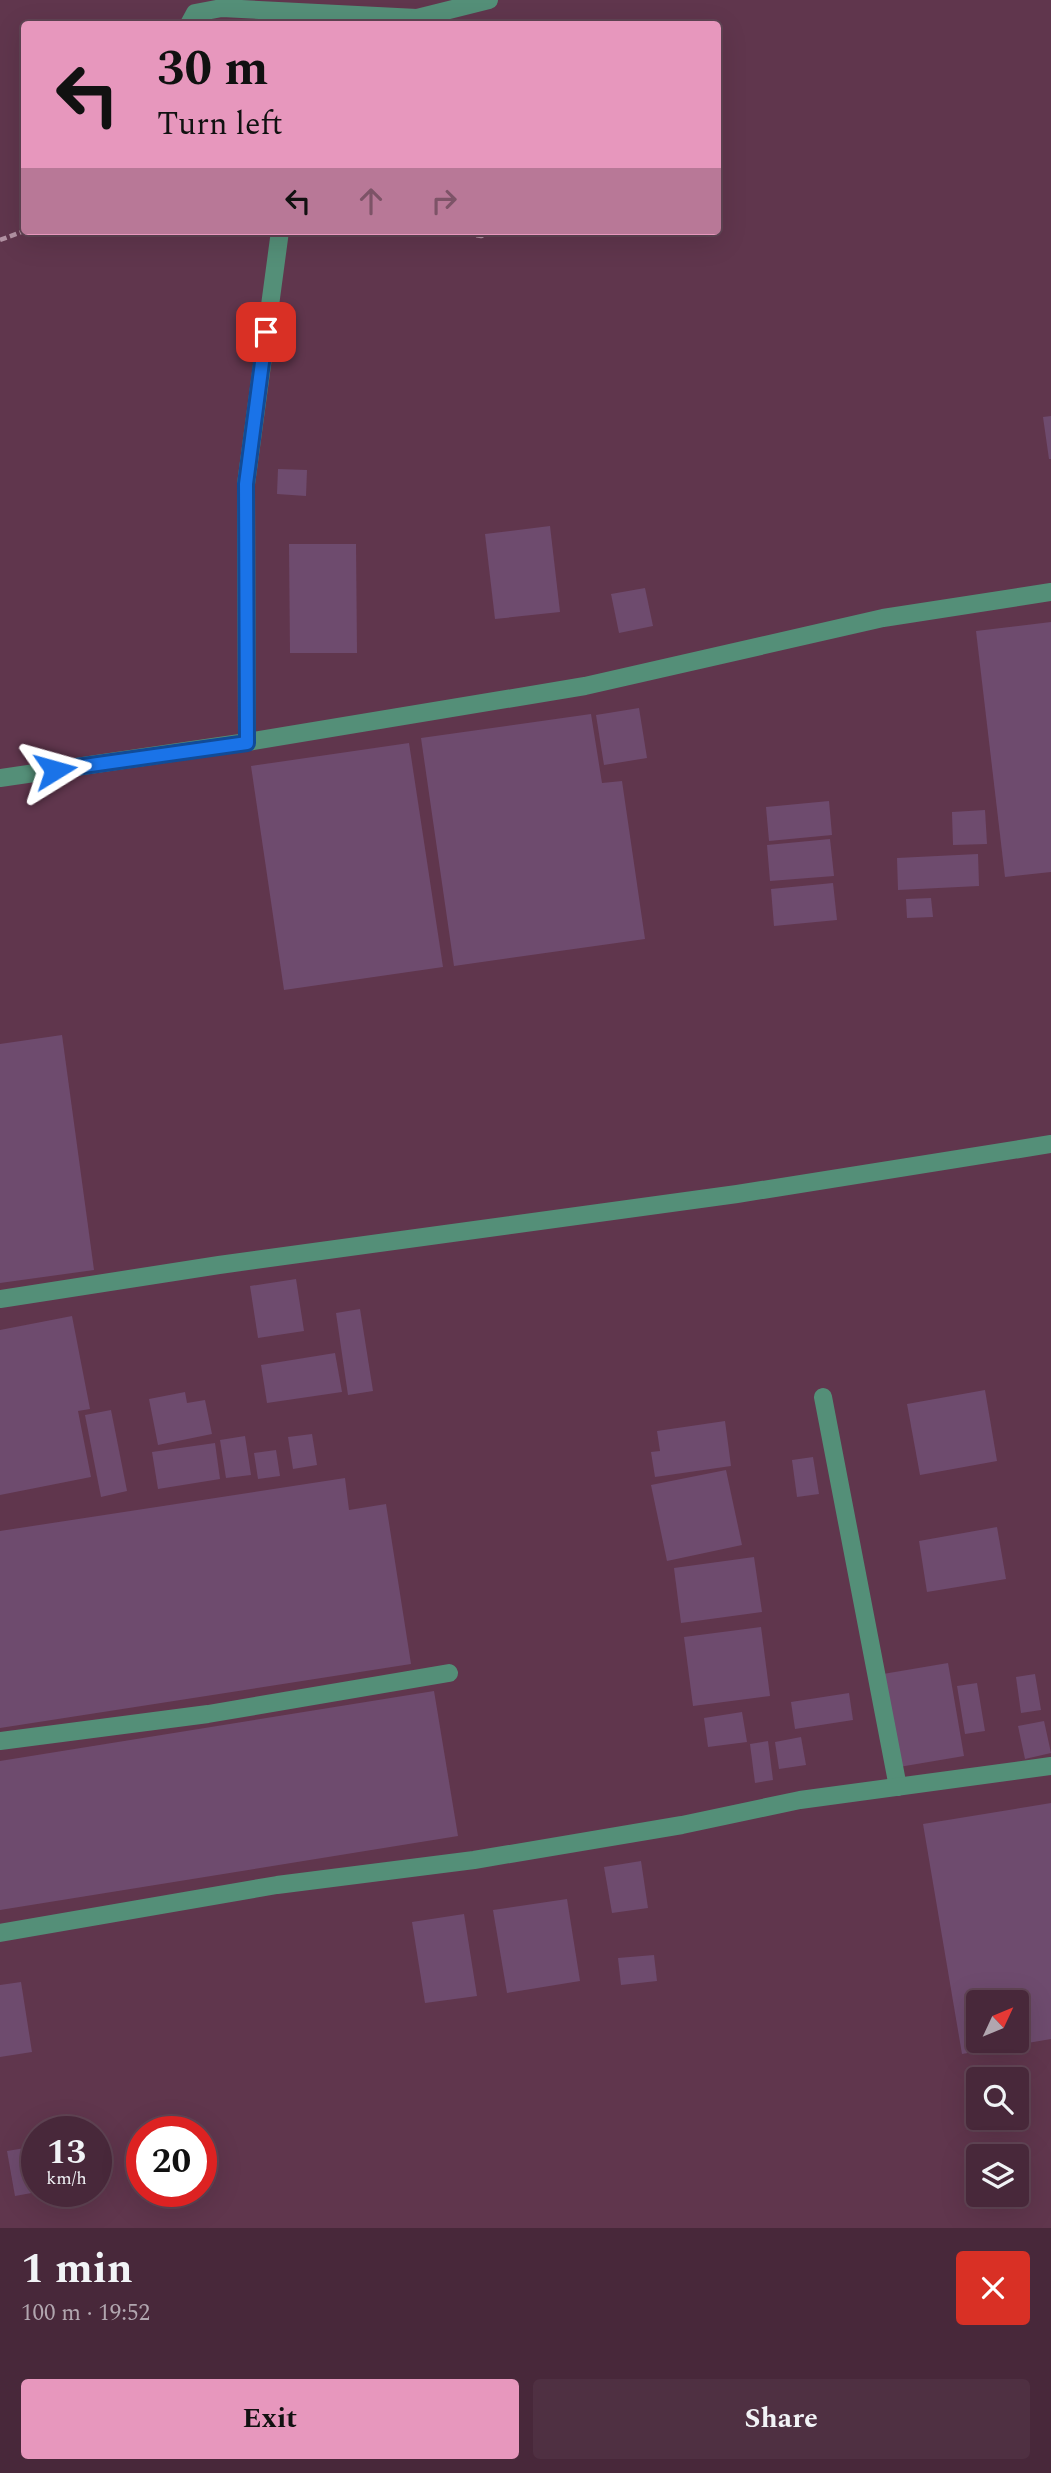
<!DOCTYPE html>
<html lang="en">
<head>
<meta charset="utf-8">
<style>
  body { margin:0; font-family:Spectral,serif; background:#4f3042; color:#f1f3f6; height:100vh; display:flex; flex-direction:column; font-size:26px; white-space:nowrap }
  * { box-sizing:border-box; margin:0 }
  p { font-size:23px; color:#b1a6af }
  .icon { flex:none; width:38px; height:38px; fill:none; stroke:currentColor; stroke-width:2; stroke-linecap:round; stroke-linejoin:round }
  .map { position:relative; height:2228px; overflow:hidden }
  .panel { display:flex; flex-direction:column; background:#48283a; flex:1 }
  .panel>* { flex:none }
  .hud { position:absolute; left:21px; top:21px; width:700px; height:214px; border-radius:7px; box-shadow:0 7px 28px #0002,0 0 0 2px #604454; background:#e797bd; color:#111; overflow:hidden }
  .needle { width:46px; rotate:46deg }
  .fabs { position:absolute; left:966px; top:1990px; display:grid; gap:14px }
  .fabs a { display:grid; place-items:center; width:63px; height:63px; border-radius:7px; background:#48283a; box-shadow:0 7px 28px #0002,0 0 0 2px #604454; font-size:35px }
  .speed { position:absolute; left:21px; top:2116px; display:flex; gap:14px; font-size:35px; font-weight:700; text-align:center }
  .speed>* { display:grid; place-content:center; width:91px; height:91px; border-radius:50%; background:#48283a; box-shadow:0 7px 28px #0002,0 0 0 2px #604454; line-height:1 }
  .speed small { font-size:18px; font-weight:400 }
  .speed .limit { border:10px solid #d22; background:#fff; color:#111 }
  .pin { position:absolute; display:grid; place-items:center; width:60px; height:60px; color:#fff; margin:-30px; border-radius:14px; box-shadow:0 4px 10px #0006 }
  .me { position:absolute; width:77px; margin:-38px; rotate:82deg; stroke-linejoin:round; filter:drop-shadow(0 0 5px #0008) }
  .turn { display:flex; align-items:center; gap:24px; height:147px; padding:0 21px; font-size:32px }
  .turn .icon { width:91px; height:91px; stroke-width:2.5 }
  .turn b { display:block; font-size:49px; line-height:60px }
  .lanes { display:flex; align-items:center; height:66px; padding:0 21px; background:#0003; justify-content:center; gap:35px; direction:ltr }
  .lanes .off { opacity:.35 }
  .round { display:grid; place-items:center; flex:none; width:74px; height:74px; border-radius:7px; background:#4f3042 }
  .summary { display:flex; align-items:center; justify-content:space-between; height:119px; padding:0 21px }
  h1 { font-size:42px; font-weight:700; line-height:52px }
  .primary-button { display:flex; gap:14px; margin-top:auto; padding:14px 21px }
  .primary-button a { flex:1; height:80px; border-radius:7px; background:#e797bd; color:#111; font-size:28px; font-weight:700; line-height:80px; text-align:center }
  .primary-button a+a { background:#4f3042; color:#f1f3f6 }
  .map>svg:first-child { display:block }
  .building { fill:#6e4b6e; fill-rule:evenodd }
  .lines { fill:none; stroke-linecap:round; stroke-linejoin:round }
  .path { stroke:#b292a3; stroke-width:4.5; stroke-dasharray:7 3.5; stroke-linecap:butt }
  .minor { stroke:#548f78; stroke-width:18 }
  .route-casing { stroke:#114b97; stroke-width:18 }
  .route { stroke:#1a73e8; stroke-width:12 }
</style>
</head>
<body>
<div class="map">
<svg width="1051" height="2228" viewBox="0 0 1051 2228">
  <rect width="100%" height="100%" fill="#60364d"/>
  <g class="building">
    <path d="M 1051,416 L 1051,459 L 1049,459 L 1043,417 Z"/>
    <path d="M 278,469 L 307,470 L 306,496 L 277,494 Z"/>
    <path d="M 550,526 L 560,612 L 495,619 L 485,534 Z"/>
    <path d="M 289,544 L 356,544 L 357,653 L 290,653 Z"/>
    <path d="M 645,588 L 653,626 L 619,633 L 611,594 Z"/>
    <path d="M 1051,622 L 1051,872 L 1005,877 L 976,631 Z"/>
    <path d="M 639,708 L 647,758 L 604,765 L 596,715 Z"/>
    <path d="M 591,714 L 602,783 L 622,781 L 645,939 L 454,966 L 421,738 Z"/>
    <path d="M 409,743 L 443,967 L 284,990 L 251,766 Z"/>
    <path d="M 829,801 L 832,835 L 769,841 L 766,807 Z"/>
    <path d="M 985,810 L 987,844 L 953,845 L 952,812 Z"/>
    <path d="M 830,839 L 834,876 L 770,881 L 767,845 Z"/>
    <path d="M 978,854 L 979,886 L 898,890 L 897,858 Z"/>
    <path d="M 833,883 L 837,920 L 774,926 L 771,889 Z"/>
    <path d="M 931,898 L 933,917 L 907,918 L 906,899 Z"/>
    <path d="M 62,1035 L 94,1270 L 0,1283 L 0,1044 Z"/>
    <path d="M 296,1279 L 304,1331 L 258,1338 L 250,1286 Z"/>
    <path d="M 360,1309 L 373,1391 L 348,1395 L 336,1313 Z"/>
    <path d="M 72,1316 L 90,1409 L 78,1411 L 91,1477 L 0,1495 L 0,1330 Z"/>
    <path d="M 335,1353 L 342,1392 L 267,1403 L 261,1365 Z"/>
    <path d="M 985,1390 L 997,1461 L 920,1475 L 907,1404 Z"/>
    <path d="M 185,1392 L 187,1403 L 205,1400 L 212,1434 L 158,1445 L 149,1399 Z"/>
    <path d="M 111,1410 L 127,1491 L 101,1497 L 85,1415 Z"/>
    <path d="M 725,1421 L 731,1466 L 655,1477 L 651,1452 L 660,1451 L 657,1431 Z"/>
    <path d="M 312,1434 L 317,1465 L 293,1469 L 288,1437 Z"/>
    <path d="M 245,1436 L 251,1475 L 226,1478 L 220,1440 Z"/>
    <path d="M 215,1443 L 220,1479 L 158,1489 L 152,1452 Z"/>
    <path d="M 276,1450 L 280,1476 L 258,1479 L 254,1453 Z"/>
    <path d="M 813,1457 L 819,1494 L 797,1497 L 792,1460 Z"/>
    <path d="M 726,1470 L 742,1545 L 667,1561 L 651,1485 Z"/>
    <path d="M 345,1478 L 349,1510 L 386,1504 L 411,1664 L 0,1728 L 0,1531 Z"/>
    <path d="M 997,1527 L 1006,1579 L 927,1592 L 919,1541 Z"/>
    <path d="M 754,1557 L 762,1612 L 681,1623 L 674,1568 Z"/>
    <path d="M 761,1627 L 770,1696 L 693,1706 L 684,1637 Z"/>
    <path d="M 948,1663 L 964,1756 L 899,1767 L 883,1674 Z"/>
    <path d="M 1035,1674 L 1041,1710 L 1021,1713 L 1016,1677 Z"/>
    <path d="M 977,1683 L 985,1731 L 965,1734 L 957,1686 Z"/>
    <path d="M 434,1691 L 458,1836 L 0,1910 L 0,1761 Z"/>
    <path d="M 849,1693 L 853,1720 L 795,1729 L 791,1702 Z"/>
    <path d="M 742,1712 L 747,1742 L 708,1747 L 704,1718 Z"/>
    <path d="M 1044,1721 L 1051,1753 L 1025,1759 L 1018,1726 Z"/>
    <path d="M 801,1737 L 806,1765 L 779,1769 L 775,1742 Z"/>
    <path d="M 768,1741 L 773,1780 L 755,1783 L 750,1744 Z"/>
    <path d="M 1051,1803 L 1051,2039 L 962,2054 L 923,1824 ZM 978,2002 L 1017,2002 L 1017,2040 L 978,2040 Z"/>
    <path d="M 641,1861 L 648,1908 L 612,1913 L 604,1867 Z"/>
    <path d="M 567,1899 L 580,1981 L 507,1993 L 493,1910 Z"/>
    <path d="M 464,1914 L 477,1996 L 425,2003 L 412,1922 Z"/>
    <path d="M 654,1955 L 657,1981 L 621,1985 L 618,1958 Z"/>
    <path d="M 21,1982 L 32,2052 L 0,2057 L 0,1985 Z"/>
    <path d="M 37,2146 L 37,2192 L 15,2196 L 7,2151 Z"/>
  </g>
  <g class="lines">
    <g class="path">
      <path d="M 445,231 L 481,236 L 500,231"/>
      <path d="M 0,240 L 24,231"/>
    </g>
    <g class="minor">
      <path d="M 189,24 L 195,13 L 222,8 L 417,18"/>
      <path d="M 409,24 L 417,18 L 489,0"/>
      <path d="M 247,742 L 246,484 L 280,231"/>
      <path d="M 0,778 L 247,742 L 585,686 L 883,618 L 1051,592"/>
      <path d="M 0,1299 L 219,1265 L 737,1194 L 1051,1144"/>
      <path d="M 823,1397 L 898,1787"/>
      <path d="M 0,1741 L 208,1714 L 449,1673"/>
      <path d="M 0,1933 L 277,1885 L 474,1860 L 682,1825 L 800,1800 L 1051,1766"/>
    </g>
  </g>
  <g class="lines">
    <g class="route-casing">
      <path id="route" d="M 55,770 L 247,743 L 246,484 L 266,332"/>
    </g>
    <use href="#route" class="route"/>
  </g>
</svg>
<div class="fabs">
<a><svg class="needle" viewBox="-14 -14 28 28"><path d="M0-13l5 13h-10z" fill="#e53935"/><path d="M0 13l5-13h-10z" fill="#b1a6af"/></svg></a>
<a><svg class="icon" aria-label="search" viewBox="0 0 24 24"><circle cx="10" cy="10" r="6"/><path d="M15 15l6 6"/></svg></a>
<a><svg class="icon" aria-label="layers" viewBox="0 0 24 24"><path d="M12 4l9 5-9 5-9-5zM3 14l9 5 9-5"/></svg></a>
</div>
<div class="speed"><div>13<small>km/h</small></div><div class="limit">20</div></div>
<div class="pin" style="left:266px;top:332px;background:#d93025"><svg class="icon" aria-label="arrive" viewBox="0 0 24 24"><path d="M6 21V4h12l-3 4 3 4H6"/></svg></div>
<svg class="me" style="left:55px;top:770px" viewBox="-20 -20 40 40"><path d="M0-17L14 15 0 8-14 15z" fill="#1a73e8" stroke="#fff" stroke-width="4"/></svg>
<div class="hud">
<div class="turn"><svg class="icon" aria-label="left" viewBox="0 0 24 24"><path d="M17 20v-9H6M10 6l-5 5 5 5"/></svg><div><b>30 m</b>Turn left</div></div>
<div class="lanes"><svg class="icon" aria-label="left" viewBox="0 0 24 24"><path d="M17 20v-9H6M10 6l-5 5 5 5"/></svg><svg class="icon off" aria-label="ahead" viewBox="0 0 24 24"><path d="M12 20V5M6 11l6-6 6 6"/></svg><svg class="icon off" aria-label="right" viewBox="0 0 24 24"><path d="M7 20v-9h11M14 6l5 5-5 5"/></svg></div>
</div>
</div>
<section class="panel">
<div class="summary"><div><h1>1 min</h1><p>100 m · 19:52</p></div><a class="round" style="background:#d93025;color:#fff"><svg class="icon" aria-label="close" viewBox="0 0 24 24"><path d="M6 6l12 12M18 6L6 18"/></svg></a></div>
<div class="primary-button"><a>Exit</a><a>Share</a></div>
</section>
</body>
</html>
